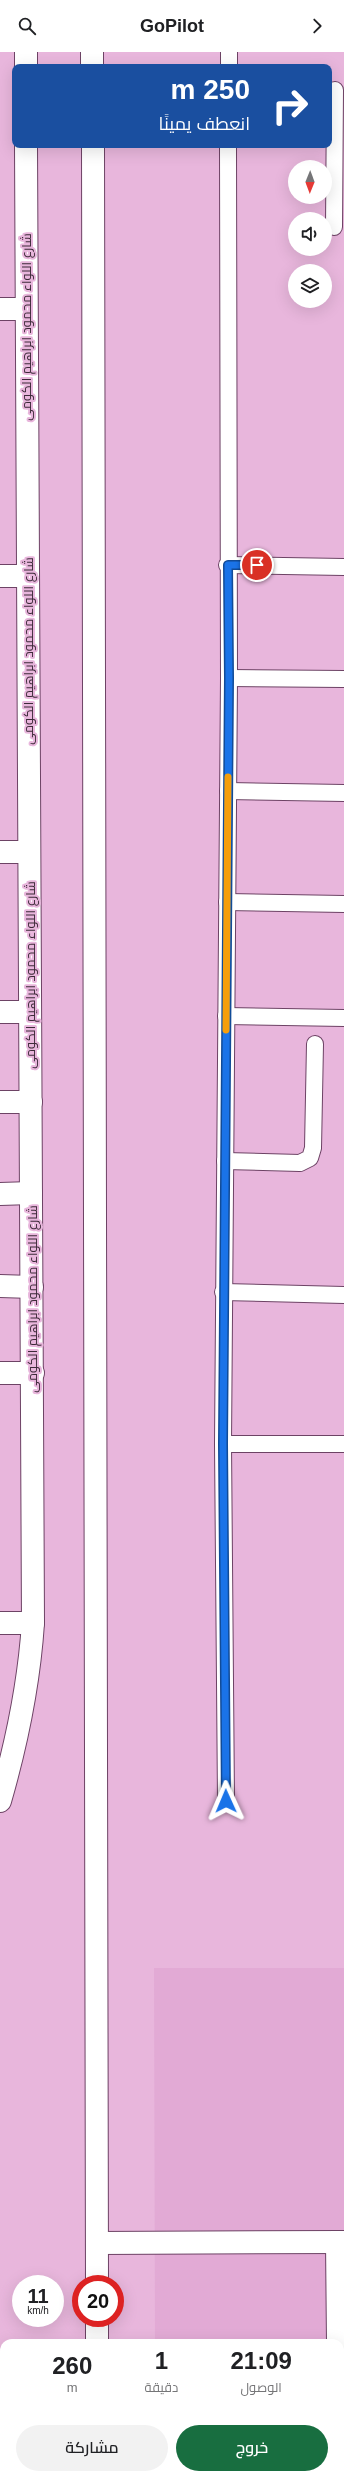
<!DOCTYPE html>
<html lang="ar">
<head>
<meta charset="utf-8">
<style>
  body { margin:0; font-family:Arial,Cairo,sans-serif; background:#f2f2f2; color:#202124; direction:rtl; height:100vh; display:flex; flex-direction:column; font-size:15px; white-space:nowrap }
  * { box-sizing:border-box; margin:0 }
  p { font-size:13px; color:#757577 }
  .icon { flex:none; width:22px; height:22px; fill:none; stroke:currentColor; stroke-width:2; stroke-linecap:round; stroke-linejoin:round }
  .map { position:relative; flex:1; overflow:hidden; direction:ltr }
  .details { position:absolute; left:0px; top:2287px; width:344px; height:140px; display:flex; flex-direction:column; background:#fff; border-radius:12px 12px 0 0; box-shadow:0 4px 16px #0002; direction:rtl }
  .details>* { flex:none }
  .hud { position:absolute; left:12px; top:12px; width:320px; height:84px; border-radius:8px; box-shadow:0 4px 16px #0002; direction:rtl; background:#1a4fa0; color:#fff; overflow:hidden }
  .needle { width:26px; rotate:181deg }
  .buttons { position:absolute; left:288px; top:108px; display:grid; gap:8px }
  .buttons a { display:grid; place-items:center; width:44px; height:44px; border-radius:50%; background:#fff; box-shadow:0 4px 16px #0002; font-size:20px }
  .speed { position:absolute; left:12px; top:2223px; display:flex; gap:8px; font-size:20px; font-weight:700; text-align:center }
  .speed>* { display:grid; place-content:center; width:52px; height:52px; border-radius:50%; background:#fff; box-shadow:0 4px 16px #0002; line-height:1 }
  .speed small { font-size:10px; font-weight:400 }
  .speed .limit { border:6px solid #d22; background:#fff; color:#111 }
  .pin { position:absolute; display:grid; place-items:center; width:34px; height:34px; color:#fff; margin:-17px; border:2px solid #fff; border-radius:50%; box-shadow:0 1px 4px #0007 }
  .me { position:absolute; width:44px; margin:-22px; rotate:359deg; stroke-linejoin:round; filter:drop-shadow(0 0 3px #0008) }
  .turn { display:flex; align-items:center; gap:14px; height:84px; padding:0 16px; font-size:18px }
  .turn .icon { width:52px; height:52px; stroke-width:2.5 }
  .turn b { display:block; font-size:28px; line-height:34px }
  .eta { display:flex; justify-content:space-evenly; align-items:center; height:68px; text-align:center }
  .eta b { font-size:24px; font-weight:600; line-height:28px }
  .primary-button { display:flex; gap:8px; margin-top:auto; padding:8px 16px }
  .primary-button a { flex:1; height:46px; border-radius:24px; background:#186e40; color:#fff; font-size:16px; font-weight:600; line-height:46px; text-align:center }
  .primary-button a+a { background:#f2f2f2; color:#202124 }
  header { display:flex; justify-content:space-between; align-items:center; height:52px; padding:0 16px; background:#fff; font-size:18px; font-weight:600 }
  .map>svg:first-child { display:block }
  .built { fill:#e2aad5 }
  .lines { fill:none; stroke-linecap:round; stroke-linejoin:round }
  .lane-casing { stroke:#6d4365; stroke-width:18 }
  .street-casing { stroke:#6d4365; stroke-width:24 }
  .lane { stroke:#fff; stroke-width:16 }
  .street { stroke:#fff; stroke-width:22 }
  .route-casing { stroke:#114b97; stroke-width:10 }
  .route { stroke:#1a73e8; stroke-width:7 }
  .slow { stroke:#f59e0b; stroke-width:7 }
  .labels { text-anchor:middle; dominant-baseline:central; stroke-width:4; stroke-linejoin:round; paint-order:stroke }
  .street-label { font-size:13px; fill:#3d2a39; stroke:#e8b6dc }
</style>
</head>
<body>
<header><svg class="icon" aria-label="forward" viewBox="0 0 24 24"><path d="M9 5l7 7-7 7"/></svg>GoPilot<svg class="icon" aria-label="search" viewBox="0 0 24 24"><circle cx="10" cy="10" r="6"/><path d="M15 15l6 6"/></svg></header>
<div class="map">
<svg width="344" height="2427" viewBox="0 0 344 2427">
  <rect width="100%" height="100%" fill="#e8b6dc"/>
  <path class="built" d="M 154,1916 L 344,1916 L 344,2427 L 155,2427 L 155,2423 L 340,2423 L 340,2291 L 155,2291 Z"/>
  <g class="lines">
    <g class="lane-casing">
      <g id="lane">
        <path d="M 229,15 L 229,0"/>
        <path d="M 334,175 L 335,38"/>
        <path d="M 227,513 L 344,515"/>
        <path d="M 229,626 L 344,627"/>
        <path d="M 228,739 L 344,741"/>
        <path d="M 227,850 L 344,852"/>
        <path d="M 226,964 L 344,966"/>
        <path d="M 225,1109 L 300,1111 L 310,1106 L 313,1096 L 315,992"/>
        <path d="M 223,1240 L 344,1243"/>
        <path d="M 223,1392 L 344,1392"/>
        <path d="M 226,1749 L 223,1392 L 229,626 L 228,93"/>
      </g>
    </g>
    <g class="street-casing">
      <g id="street">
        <path d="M 26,0 L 26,15"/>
        <path d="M 92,0 L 92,15"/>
        <path d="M 93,93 L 97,2232"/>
        <path d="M 0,257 L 26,257"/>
        <path d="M 0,524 L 28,524"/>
        <path d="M 0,800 L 29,800"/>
        <path d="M 0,960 L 30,960"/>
        <path d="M 0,1050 L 31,1050"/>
        <path d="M 0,1142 L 31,1141"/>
        <path d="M 0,1234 L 32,1235"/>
        <path d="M 0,1321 L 33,1321"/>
        <path d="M 0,1571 L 33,1571"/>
        <path d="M 0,1749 C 17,1690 29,1632 33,1571 L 26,93"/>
        <path d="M 337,2190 L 338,2291"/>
        <path d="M 97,2191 L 344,2190"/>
        <path d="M 97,2266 L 97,2291"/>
        <path d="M 97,2423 L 97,2427"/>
        <path d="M 338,2423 L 338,2427"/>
      </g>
    </g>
    <use href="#lane" class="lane"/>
    <use href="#street" class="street"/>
  </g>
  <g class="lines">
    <g class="route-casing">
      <path id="route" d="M 226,1749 L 223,1392 L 229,626 L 228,513 L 257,513"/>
    </g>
    <use href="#route" class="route"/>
    <path class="slow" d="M 226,978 L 228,725"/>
  </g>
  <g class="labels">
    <g class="street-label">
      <text transform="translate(26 275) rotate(-90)">شارع اللواء محمود ابراهيم الكومى</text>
      <text transform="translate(28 599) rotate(-90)">شارع اللواء محمود ابراهيم الكومى</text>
      <text transform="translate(30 923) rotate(-90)">شارع اللواء محمود ابراهيم الكومى</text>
      <text transform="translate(32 1247) rotate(-90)">شارع اللواء محمود ابراهيم الكومى</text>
    </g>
  </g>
</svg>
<div class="buttons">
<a><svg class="needle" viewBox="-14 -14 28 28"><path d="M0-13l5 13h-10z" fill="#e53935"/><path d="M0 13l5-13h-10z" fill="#757577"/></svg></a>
<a><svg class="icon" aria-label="sound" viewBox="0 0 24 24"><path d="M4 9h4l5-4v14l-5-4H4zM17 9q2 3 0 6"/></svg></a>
<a><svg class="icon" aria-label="layers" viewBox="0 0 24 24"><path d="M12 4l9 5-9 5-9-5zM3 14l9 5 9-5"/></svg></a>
</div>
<div class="speed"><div>11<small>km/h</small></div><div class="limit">20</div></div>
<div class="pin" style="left:257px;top:513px;background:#d93025"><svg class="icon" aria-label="arrive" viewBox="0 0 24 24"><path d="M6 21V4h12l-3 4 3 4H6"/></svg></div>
<svg class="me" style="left:226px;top:1749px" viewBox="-20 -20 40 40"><path d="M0-17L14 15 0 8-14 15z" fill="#1a73e8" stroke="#fff" stroke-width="4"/></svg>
<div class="hud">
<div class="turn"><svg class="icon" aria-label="right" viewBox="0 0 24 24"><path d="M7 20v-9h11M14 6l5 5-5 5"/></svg><div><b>250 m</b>انعطف يمينًا</div></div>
</div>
<section class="details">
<div class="eta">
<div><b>21:09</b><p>الوصول</p></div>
<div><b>1</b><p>دقيقة</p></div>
<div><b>260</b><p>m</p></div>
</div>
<div class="primary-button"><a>خروج</a><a>مشاركة</a></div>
</section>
</div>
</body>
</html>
